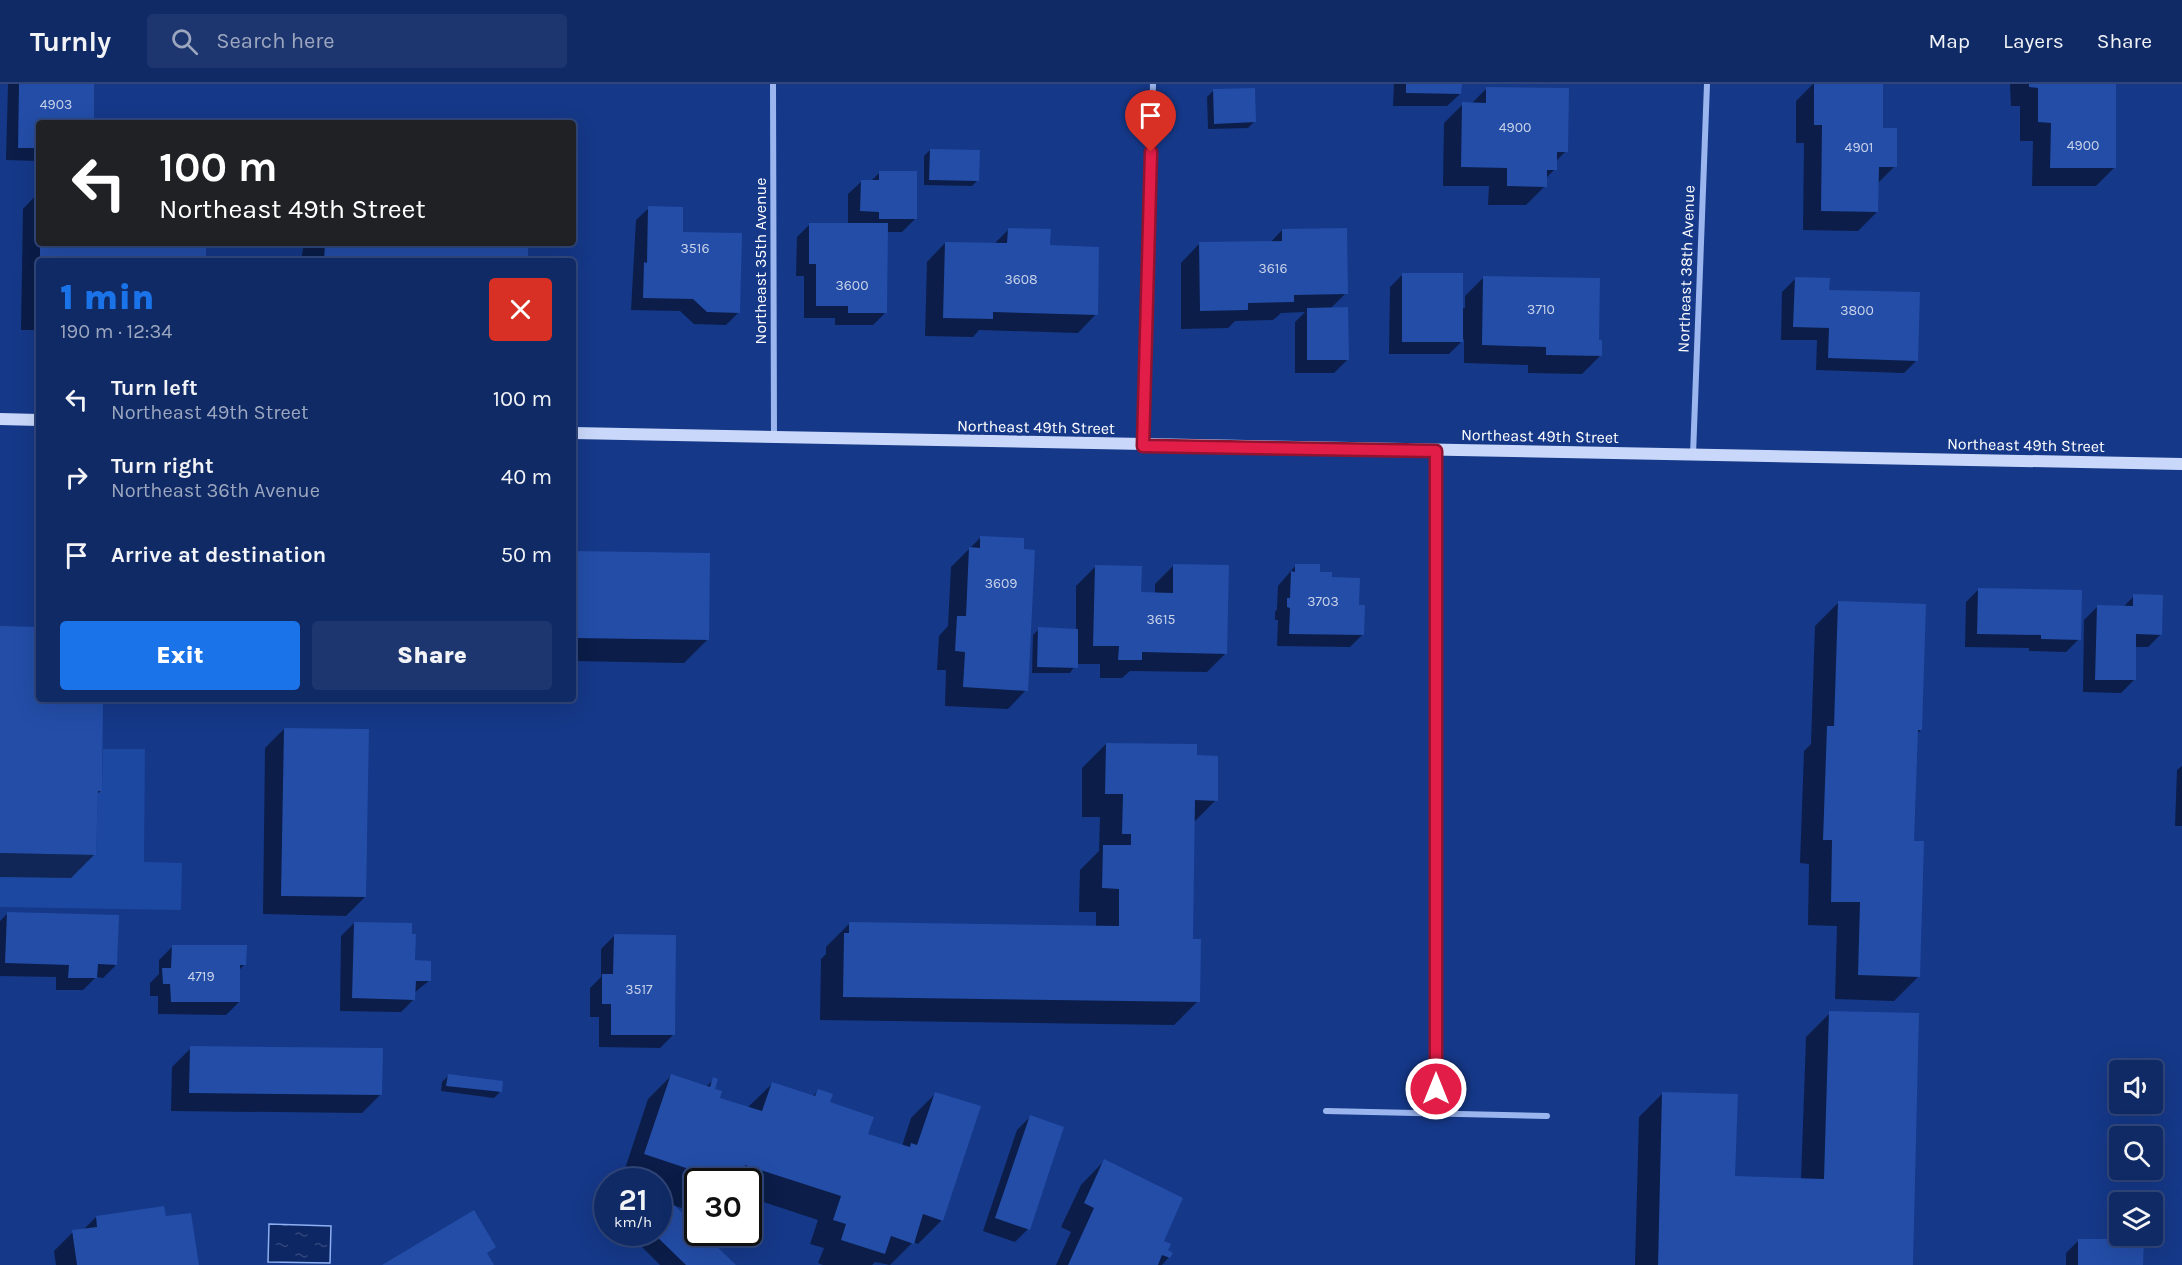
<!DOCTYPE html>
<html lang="en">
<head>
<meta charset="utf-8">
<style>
  body { margin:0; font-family:Karla,sans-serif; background:#1e366f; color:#f1f3f6; height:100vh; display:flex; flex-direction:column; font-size:22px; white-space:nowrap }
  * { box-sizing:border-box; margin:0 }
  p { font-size:20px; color:#9ca7bf }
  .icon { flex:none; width:33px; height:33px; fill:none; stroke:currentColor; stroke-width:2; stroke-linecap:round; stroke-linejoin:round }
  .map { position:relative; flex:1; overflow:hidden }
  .details { position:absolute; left:36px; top:174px; width:540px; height:444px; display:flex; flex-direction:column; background:#102a66; border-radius:6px; box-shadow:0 6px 24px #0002,0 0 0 2px #30467a }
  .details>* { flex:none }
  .guide { position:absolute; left:36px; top:36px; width:540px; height:126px; border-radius:6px; box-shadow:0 6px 24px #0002,0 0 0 2px #30467a; background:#202124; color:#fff; overflow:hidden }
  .tools { position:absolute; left:2109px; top:976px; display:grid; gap:12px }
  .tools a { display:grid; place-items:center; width:54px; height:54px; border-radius:6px; background:#102a66; box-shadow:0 6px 24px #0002,0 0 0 2px #30467a; font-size:30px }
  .speed { position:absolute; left:594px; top:1084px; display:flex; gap:12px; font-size:30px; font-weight:700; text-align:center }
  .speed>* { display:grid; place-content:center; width:78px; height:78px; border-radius:50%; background:#102a66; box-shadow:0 6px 24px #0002,0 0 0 2px #30467a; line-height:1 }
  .speed small { font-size:15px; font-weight:400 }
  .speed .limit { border:3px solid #111; border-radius:9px; background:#fff; color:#111 }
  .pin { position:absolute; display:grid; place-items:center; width:51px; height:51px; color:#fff; margin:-62px -26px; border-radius:50% 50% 50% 0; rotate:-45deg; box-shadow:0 0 6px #0007 }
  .pin .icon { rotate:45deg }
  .me { position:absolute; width:66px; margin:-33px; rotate:0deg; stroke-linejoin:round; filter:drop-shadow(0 0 4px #0008) }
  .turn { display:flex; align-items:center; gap:21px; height:126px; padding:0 24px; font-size:27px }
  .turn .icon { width:78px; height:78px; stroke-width:2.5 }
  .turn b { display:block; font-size:42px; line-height:51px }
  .round { display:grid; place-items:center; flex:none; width:63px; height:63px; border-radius:6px; background:#1e366f }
  .overview { display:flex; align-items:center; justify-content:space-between; height:102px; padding:0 24px }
  h1 { font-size:36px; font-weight:800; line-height:45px; color:#1a73e8 }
  .button { display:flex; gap:12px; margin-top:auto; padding:12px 24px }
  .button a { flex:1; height:69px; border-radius:6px; background:#1a73e8; color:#fff; font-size:24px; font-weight:800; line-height:69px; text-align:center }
  .button a+a { background:#1e366f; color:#f1f3f6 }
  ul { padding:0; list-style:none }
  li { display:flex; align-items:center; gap:18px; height:78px; padding:0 24px }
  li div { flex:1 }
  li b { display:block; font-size:22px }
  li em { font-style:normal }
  header { display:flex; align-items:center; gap:36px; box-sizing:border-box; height:84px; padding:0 30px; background:#102a66; border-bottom:2px solid #30467a }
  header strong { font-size:28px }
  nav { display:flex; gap:33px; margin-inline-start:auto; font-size:21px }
  .search { width:420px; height:54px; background:#1e366f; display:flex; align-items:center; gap:15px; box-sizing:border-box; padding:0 21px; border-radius:6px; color:#9ca7bf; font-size:22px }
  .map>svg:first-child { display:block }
  .park { fill:#1d48a2 }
  .water { fill:url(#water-ripples); stroke:#8daff2; stroke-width:1.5 }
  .shadow { fill:#0007 }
  .building { fill:#234da7 }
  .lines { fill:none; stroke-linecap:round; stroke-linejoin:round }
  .street { stroke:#9bb6ef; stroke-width:6 }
  .secondary { stroke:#c9d8fa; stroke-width:12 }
  .route-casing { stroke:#92132f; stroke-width:15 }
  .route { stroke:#e11d48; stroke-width:10 }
  .labels { text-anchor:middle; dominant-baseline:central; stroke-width:6; stroke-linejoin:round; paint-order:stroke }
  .number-label { font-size:14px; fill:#c8d2e9 }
  .street-label { font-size:16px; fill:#fff; stroke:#153888 }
</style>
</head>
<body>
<header>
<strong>Turnly</strong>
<div class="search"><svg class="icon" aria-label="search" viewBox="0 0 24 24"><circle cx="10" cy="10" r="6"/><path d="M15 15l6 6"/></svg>Search here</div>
<nav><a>Map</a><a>Layers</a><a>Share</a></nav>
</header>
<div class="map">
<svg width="2182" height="1181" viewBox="0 0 2182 1181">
  <defs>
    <pattern id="water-ripples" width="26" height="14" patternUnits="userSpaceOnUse" patternTransform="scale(1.5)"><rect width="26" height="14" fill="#0d2765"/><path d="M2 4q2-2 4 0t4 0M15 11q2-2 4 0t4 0" fill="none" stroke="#31477c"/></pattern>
  </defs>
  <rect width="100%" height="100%" fill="#153888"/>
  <path class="park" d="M 103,665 L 145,665 L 144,778 L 182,779 L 181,826 L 0,823 L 0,769 L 96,771 L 98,707 L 102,707 Z"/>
  <path class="water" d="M 269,1140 L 331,1142 L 330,1179 L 268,1178 Z"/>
  <g class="shadow">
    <path d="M 8,0 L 93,0 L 93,39 L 39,39 L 39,77 L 6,76 Z"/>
    <path d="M 1394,0 L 1460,0 L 1460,10 L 1447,22 L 1393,22 Z"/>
    <path d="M 1813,0 L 1882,0 L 1881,45 L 1895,82 L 1877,100 L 1877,128 L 1858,147 L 1803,146 L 1804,59 L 1796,59 L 1796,17 Z"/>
    <path d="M 2010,0 L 2115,0 L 2115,83 L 2096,102 L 2032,102 L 2033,57 L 2020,57 L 2020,22 L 2011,22 Z"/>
    <path d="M 1487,4 L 1566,67 L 1555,78 L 1555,85 L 1545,95 L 1545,102 L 1526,121 L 1488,121 L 1489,102 L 1443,102 L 1444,39 L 1463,20 L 1471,20 Z"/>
    <path d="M 1213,7 L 1254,38 L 1248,44 L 1208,45 L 1207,13 Z"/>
    <path d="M 930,66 L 978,96 L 972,102 L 924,101 L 924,72 Z"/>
    <path d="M 880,88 L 915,135 L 902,148 L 886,148 L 886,228 L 873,241 L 835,241 L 835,234 L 804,234 L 804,192 L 796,192 L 797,153 L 810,140 L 848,140 L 848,110 L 861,98 L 871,97 Z"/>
    <path d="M 39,108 L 39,159 L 204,159 L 204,177 L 39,177 L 39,246 L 21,246 L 23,125 Z"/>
    <path d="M 649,124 L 681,149 L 739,228 L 726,241 L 694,240 L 680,227 L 631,226 L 636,136 Z"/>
    <path d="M 1008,146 L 1049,162 L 1096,230 L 1078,249 L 979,246 L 973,253 L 925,252 L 927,178 L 945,159 L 993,161 Z"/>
    <path d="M 1282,146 L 1346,209 L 1330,225 L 1347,276 L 1334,289 L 1295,289 L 1295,238 L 1305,228 L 1281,229 L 1273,236 L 1235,237 L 1228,244 L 1181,245 L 1181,179 L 1199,160 L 1270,159 Z"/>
    <path d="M 304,159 L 527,159 L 527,177 L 301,177 Z"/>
    <path d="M 1403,190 L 1462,224 L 1465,224 L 1465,212 L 1484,193 L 1598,257 L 1601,271 L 1582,290 L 1528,289 L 1528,281 L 1464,279 L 1464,255 L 1449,270 L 1389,270 L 1390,203 Z"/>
    <path d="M 1795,195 L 1827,207 L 1917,276 L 1904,289 L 1816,286 L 1817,256 L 1781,256 L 1782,208 Z"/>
    <path d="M 981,453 L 1026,606 L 1008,625 L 945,622 L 946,586 L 937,586 L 939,552 L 948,542 L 951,483 Z"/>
    <path d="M 573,468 L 708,555 L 684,579 L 573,577 Z"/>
    <path d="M 1174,481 L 1226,569 L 1207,588 L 1130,587 L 1122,594 L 1100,594 L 1100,580 L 1076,580 L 1070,589 L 1032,589 L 1033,551 L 1039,545 L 1076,546 L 1076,502 L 1095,483 L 1140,510 L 1155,510 L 1155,500 Z"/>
    <path d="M 1296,481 L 1330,495 L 1358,523 L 1363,550 L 1350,563 L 1277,562 L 1278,536 L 1275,536 L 1275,528 L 1277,525 L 1278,502 Z"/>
    <path d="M 1979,505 L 2079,555 L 2066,568 L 2029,567 L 2029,564 L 1965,563 L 1966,518 Z"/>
    <path d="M 2134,512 L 2161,550 L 2148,563 L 2135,563 L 2134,596 L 2121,609 L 2083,608 L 2084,536 L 2097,523 L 2123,523 Z"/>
    <path d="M 1839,518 L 1921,646 L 1916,650 L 1913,758 L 1918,893 L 1894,917 L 1835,915 L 1837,842 L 1808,841 L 1809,780 L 1800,779 L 1804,667 L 1811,660 L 1815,542 Z"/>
    <path d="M 0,544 L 39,545 L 39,615 L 102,615 L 101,707 L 96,711 L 95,770 L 71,794 L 0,793 Z"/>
    <path d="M 284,645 L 365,813 L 346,832 L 263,830 L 265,664 Z"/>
    <path d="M 1106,660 L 1195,673 L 1216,716 L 1193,739 L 1192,857 L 1198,917 L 1174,941 L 820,936 L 821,875 L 826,870 L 826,863 L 850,839 L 1096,843 L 1096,828 L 1079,828 L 1080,786 L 1099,767 L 1100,733 L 1082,733 L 1082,684 Z"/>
    <path d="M 2182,682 L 2182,742 L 2175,742 L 2177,686 Z"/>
    <path d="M 7,830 L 116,881 L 103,894 L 96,893 L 83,906 L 56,906 L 56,893 L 0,892 L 0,837 Z"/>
    <path d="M 354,839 L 414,878 L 430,896 L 414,909 L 414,915 L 401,928 L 340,927 L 341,852 Z"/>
    <path d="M 614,852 L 673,951 L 660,964 L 599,963 L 599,933 L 590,933 L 590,904 L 601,893 L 601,865 Z"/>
    <path d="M 172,863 L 245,880 L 239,886 L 239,918 L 226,931 L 158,930 L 158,912 L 150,912 L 150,899 L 159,890 L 159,876 Z"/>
    <path d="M 1830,929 L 1911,1181 L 1635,1181 L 1639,1033 L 1663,1009 L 1734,1094 L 1801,1096 L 1806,953 Z"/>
    <path d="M 191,964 L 381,1010 L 362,1029 L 171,1027 L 172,983 Z"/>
    <path d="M 672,991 L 706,1003 L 714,995 L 713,1006 L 718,1015 L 747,1024 L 772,1000 L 812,1013 L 818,1007 L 828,1019 L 866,1050 L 902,1062 L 911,1034 L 935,1010 L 942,1136 L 918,1160 L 913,1158 L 890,1181 L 875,1178 L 872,1181 L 823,1181 L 818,1179 L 824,1164 L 810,1160 L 818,1136 L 748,1113 L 748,1098 L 698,1098 L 698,1129 L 672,1121 L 698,1149 L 701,1149 L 734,1181 L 660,1181 L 636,1157 L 644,1149 L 658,1149 L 672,1121 L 666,1119 L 669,1109 L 658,1106 L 658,1098 L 634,1098 L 622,1094 L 648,1015 Z"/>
    <path d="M 448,992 L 500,1008 L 494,1014 L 441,1007 L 442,998 Z"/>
    <path d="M 1030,1033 L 1028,1145 L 1015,1158 L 983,1147 L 1017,1046 Z"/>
    <path d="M 1104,1077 L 1162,1158 L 1169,1173 L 1162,1181 L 1056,1181 L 1071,1148 L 1061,1143 L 1081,1101 Z"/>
    <path d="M 96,1133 L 197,1181 L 56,1181 L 54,1167 L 73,1148 L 83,1146 Z"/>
    <path d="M 2079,1156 L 2142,1181 L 2066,1181 L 2066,1169 Z"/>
  </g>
  <g class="building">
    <path d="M 19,0 L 94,0 L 94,39 L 39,39 L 39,64 L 18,64 Z"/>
    <path d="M 1406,0 L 1462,0 L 1461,10 L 1406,9 Z"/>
    <path d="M 1814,0 L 1883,0 L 1883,44 L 1897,44 L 1897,83 L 1879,83 L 1878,128 L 1821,127 L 1822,41 L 1814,41 Z"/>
    <path d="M 2029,0 L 2116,0 L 2116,84 L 2050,84 L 2051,39 L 2038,38 L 2038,4 L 2029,3 Z"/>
    <path d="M 1486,3 L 1569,4 L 1568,68 L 1557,68 L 1557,86 L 1547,86 L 1547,103 L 1507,102 L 1507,84 L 1461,83 L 1462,18 L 1486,19 Z"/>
    <path d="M 1255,4 L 1256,38 L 1214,40 L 1213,5 Z"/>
    <path d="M 930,65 L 980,66 L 979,97 L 929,96 Z"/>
    <path d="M 879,87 L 917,87 L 917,135 L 879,135 L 879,128 L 860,127 L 861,96 L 879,96 Z"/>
    <path d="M 648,122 L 683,123 L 683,148 L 742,149 L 740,229 L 707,228 L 693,215 L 643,214 L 644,178 L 647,179 Z"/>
    <path d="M 809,139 L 888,139 L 887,229 L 848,229 L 848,222 L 816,222 L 816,180 L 809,180 Z"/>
    <path d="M 1008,144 L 1051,145 L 1050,161 L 1099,163 L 1098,231 L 993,228 L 993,235 L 943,234 L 945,158 L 1007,159 Z"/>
    <path d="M 1347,144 L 1348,210 L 1294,211 L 1294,218 L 1248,219 L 1248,226 L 1200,227 L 1199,158 L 1282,157 L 1282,145 Z"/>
    <rect x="40" y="159" width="166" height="18"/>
    <path d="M 325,159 L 528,159 L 528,177 L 324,177 Z"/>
    <rect x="1402" y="189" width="61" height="69"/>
    <path d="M 1483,192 L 1600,194 L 1599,256 L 1602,256 L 1602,272 L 1546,271 L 1546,263 L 1482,261 Z"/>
    <path d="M 1795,193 L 1830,194 L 1829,206 L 1920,208 L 1918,277 L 1828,274 L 1829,244 L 1793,243 Z"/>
    <path d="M 1348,223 L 1349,276 L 1307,276 L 1307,224 Z"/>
    <path d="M 980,452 L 1024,454 L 1024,465 L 1035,466 L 1028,607 L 963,603 L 965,568 L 955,567 L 957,532 L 966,532 L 969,463 L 980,464 Z"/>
    <path d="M 573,467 L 710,469 L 709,556 L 573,554 Z"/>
    <path d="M 1173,480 L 1229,481 L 1227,570 L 1142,568 L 1142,576 L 1118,576 L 1119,562 L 1093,562 L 1095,481 L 1142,482 L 1141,508 L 1173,509 Z"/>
    <path d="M 1295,480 L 1320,480 L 1320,488 L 1332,488 L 1332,493 L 1360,494 L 1359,521 L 1365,521 L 1364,551 L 1289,550 L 1290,524 L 1287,523 L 1287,514 L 1290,514 L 1291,487 L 1295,488 Z"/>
    <path d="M 1978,504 L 2082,506 L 2081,556 L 2041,555 L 2041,551 L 1977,550 Z"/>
    <path d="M 2133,510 L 2163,511 L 2162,551 L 2136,550 L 2136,596 L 2095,596 L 2097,521 L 2133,522 Z"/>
    <path d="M 1838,517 L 1926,520 L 1922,646 L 1918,646 L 1914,757 L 1924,757 L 1920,893 L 1858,891 L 1860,818 L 1831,818 L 1832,756 L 1823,756 L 1827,642 L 1834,642 Z"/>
    <path d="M 0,542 L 39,543 L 39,615 L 103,615 L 102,707 L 98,707 L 96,771 L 0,769 Z"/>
    <path d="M 1038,543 L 1078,545 L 1078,584 L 1037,583 Z"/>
    <path d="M 284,644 L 369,645 L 366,813 L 281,812 Z"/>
    <path d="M 1106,659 L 1197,660 L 1197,671 L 1218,672 L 1218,717 L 1195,716 L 1193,855 L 1201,855 L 1200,918 L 843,913 L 844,849 L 849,849 L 849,838 L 1119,842 L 1119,805 L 1102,804 L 1103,761 L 1131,761 L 1131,750 L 1122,750 L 1123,710 L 1105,710 Z"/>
    <path d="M 7,828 L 119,831 L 117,881 L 98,880 L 97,894 L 68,894 L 69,881 L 5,879 Z"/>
    <path d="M 354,838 L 412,839 L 412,850 L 416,850 L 415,876 L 431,877 L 431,897 L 416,897 L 415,916 L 352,914 Z"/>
    <path d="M 614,850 L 676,851 L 675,951 L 611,951 L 611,920 L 602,920 L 602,890 L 613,890 Z"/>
    <path d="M 172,861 L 247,861 L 246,881 L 240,881 L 240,918 L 171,918 L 170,900 L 163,900 L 162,884 L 171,884 Z"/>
    <path d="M 1829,927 L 1919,929 L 1913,1181 L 1658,1181 L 1662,1008 L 1738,1010 L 1735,1092 L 1824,1095 Z"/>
    <path d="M 190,962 L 383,964 L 382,1011 L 189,1009 Z"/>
    <path d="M 448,990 L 503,997 L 502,1008 L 446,1002 Z"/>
    <path d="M 671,990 L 710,1003 L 713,993 L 718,995 L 715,1005 L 722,1007 L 720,1014 L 762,1027 L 772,998 L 815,1012 L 818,1005 L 833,1010 L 830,1018 L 874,1033 L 868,1050 L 910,1063 L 911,1059 L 917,1061 L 935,1008 L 981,1022 L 943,1137 L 923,1130 L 914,1160 L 891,1152 L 885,1170 L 841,1156 L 846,1140 L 833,1136 L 841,1112 L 745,1081 L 740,1098 L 698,1098 L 689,1095 L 692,1086 L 644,1070 Z"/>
    <path d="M 1030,1031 L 1064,1043 L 1030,1146 L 995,1134 Z"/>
    <path d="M 1104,1075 L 1183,1114 L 1164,1157 L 1171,1160 L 1168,1166 L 1173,1169 L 1170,1174 L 1162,1171 L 1158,1181 L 1068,1181 L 1094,1124 L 1084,1119 Z"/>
    <path d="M 672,1119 L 698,1144 L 698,1149 L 703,1149 L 736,1181 L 686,1181 L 653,1149 L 658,1149 L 658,1132 Z"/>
    <path d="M 164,1122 L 166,1132 L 191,1129 L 199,1181 L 77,1181 L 72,1146 L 97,1143 L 96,1132 Z"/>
    <path d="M 474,1126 L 496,1163 L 487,1169 L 494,1181 L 382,1181 Z"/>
    <path d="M 2078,1155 L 2144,1155 L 2143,1181 L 2078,1181 Z"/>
  </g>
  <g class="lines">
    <g class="street">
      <path d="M 773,0 L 774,354"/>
      <path d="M 1143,362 L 1153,0"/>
      <path d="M 1435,367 L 1436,1029"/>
      <path d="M 1693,371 L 1707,0"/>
      <path d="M 1326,1027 L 1547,1032"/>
    </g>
    <g class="secondary">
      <path d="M 0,335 L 39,336"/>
      <path d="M 573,349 L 2182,380"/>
    </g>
  </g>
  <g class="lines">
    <g class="route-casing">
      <path id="route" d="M 1151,68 L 1143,362 L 1436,367 L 1436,1005"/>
    </g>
    <use href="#route" class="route"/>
  </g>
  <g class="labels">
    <g class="number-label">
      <text x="56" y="20">4903</text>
      <text x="1515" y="43">4900</text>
      <text x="2083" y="61">4900</text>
      <text x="1859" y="63">4901</text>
      <text x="695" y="164">3516</text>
      <text x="1273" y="184">3616</text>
      <text x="1021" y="195">3608</text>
      <text x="852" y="201">3600</text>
      <text x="1541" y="225">3710</text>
      <text x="1857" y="226">3800</text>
      <text x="1001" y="499">3609</text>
      <text x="1323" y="517">3703</text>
      <text x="1161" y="535">3615</text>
      <text x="201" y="892">4719</text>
      <text x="639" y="905">3517</text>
    </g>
    <g class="street-label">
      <text transform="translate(760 177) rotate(-90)">Northeast 35th Avenue</text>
      <text transform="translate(1686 185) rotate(-88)">Northeast 38th Avenue</text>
      <text transform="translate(1036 343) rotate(1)">Northeast 49th Street</text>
      <text transform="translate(1540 352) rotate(1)">Northeast 49th Street</text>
      <text transform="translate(2026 361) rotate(1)">Northeast 49th Street</text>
    </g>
  </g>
</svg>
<div class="tools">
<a><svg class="icon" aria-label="sound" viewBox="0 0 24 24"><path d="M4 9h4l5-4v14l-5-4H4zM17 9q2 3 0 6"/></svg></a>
<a><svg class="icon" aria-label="search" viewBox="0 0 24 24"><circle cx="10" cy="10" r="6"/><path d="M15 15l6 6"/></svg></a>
<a><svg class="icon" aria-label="layers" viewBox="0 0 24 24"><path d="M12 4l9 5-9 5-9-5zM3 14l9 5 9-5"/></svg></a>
</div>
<div class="speed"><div>21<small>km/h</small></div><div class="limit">30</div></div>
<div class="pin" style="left:1151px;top:68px;background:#d93025"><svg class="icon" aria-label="arrive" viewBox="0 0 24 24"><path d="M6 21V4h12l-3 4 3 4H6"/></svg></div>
<svg class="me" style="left:1436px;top:1005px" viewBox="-20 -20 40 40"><circle r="17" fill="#e11d48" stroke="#fff" stroke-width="3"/><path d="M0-11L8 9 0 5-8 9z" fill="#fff"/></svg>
<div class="guide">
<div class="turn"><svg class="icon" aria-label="left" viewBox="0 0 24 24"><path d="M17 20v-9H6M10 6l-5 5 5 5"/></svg><div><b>100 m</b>Northeast 49th Street</div></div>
</div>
<section class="details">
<div class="overview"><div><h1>1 min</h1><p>190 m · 12:34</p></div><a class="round" style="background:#d93025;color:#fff"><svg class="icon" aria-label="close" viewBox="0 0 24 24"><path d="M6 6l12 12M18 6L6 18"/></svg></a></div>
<ul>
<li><svg class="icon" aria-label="left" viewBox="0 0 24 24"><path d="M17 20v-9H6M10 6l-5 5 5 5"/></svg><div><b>Turn left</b><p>Northeast 49th Street</p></div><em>100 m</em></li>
<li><svg class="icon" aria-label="right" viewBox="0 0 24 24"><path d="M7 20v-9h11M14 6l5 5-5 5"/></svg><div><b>Turn right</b><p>Northeast 36th Avenue</p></div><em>40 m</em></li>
<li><svg class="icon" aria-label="arrive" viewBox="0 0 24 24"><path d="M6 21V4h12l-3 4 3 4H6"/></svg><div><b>Arrive at destination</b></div><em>50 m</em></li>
</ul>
<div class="button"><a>Exit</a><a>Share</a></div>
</section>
</div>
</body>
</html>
